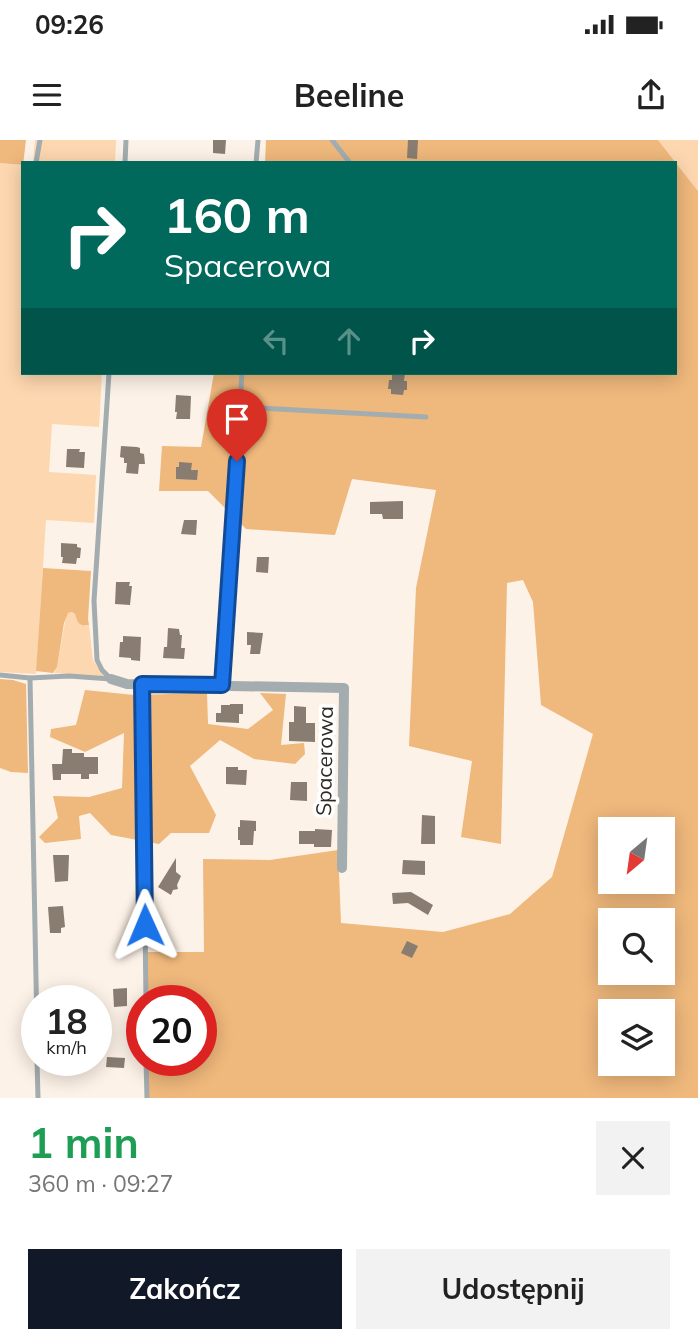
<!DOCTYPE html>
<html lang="pl">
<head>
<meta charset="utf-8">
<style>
  body { margin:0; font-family:Mulish,sans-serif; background:#f2f2f2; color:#222; height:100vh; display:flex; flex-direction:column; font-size:26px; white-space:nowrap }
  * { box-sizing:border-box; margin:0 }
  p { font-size:23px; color:#767676 }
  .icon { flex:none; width:38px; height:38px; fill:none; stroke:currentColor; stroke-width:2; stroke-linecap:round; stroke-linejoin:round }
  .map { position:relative; height:958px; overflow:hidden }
  .sheet { display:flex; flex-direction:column; background:#fff; flex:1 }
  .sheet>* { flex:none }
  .top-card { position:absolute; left:21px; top:21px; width:656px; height:214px; border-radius:0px; box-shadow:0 4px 18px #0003; background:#00695c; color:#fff; overflow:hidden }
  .needle { width:46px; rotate:209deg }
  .tools { position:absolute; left:598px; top:677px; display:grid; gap:14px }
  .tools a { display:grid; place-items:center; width:77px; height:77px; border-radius:0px; background:#fff; box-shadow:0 4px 18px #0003; font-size:35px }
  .speed { position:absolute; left:21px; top:845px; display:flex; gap:14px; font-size:35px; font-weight:700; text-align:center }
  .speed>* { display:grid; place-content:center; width:91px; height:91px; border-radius:50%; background:#fff; box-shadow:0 4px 18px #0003; line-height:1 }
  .speed small { font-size:18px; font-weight:400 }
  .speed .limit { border:10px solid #d22; background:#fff; color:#111 }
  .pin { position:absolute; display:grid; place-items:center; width:60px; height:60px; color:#fff; margin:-72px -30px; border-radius:50% 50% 50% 0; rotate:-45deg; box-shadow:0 0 7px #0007 }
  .pin .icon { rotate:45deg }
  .me { position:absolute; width:77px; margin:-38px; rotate:359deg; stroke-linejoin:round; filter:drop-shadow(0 0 5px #0008) }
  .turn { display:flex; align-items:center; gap:24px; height:147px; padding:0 28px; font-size:32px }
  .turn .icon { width:91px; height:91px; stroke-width:2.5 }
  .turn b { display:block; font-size:49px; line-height:60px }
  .lanes { display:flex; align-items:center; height:66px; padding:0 28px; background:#0003; justify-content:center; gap:35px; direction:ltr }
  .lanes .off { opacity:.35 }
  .round { display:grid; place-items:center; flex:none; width:74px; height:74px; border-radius:0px; background:#f2f2f2 }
  .head { display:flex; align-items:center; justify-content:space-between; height:119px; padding:0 28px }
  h1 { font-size:42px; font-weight:700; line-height:52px; color:#1e9e55 }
  .cta { display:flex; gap:14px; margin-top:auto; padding:14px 28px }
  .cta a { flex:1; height:80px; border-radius:0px; background:#111827; color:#fff; font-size:28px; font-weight:700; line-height:80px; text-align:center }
  .cta a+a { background:#f2f2f2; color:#222 }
  .status { display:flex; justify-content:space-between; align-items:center; height:49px; padding:0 35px; background:#fff; direction:ltr }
  .status svg { height:19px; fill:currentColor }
  header { display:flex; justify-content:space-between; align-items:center; height:91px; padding:0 28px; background:#fff; font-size:32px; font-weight:700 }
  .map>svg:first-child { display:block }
  .green { fill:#fdd7af }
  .forest { fill:#efb87c; fill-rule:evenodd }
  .building { fill:#897d71 }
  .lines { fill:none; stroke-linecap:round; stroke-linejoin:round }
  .service { stroke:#a3acaf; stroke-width:5 }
  .minor { stroke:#a3acaf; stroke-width:10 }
  .route-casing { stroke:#114b97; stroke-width:18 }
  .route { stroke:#1a73e8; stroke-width:12 }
  .labels { text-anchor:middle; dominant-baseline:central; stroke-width:7; stroke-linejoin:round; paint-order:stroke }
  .street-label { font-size:21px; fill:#2e2923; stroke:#fff }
</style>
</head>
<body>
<div class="status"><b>09:26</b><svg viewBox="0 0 49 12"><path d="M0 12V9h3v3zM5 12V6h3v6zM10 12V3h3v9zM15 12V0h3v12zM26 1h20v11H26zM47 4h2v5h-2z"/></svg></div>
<header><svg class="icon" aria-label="menu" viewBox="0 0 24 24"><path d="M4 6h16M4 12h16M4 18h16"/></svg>Beeline<svg class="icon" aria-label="share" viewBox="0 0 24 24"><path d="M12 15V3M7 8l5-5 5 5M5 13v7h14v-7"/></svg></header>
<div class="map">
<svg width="698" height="958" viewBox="0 0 698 958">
  <rect width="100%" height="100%" fill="#fdf2e7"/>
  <g class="green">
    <path d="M 35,0 L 116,0 L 115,23 L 33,23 Z"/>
    <path d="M 658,0 L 698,0 L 698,51 Z"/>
    <path d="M 0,23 L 23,25 L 23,233 L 102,233 L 99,287 L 52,284 L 49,332 L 96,335 L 94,383 L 46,380 L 36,534 L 0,532 Z"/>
    <path d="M 72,472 L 75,474 L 76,479 L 85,486 L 89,485 L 93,520 L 105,537 L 54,533 L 57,527 L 66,476 L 68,473 Z"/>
  </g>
  <g class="forest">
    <path d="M 0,0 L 26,0 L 23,25 L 0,23 Z"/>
    <path d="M 266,0 L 658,0 L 698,51 L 698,958 L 147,958 L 146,921 L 201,920 L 201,861 L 146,861 L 145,812 L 204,812 L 203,719 L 270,720 L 338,710 L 341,783 L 443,792 L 510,774 L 552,737 L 593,594 L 541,565 L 533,462 L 523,440 L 507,443 L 501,704 L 461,697 L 472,621 L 409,606 L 416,448 L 436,350 L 352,339 L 335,395 L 246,389 L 208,351 L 159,351 L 162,306 L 201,307 L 214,233 L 676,233 L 676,23 L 265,23 ZM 611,690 L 663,690 L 663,742 L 611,742 ZM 611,780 L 663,780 L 663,833 L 611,833 ZM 611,872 L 663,872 L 663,924 L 611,924 Z"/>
    <path d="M 43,428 L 91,431 L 88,479 L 89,485 C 79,487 77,482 75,474 L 72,472 L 68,473 L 64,483 L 57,527 L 53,533 L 36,531 Z"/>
    <path d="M 0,539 L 13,540 L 26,544 L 28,633 L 11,632 L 0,628 Z"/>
    <path d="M 85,550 L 134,555 L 207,553 L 208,584 L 248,589 L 273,570 L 260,553 L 286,554 L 281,605 L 304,603 L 305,614 L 295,624 L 254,619 L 220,600 L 190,626 L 216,675 L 209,693 L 171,693 L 159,704 L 111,695 L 90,673 L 79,676 L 81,699 L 45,703 L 39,697 L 58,678 L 53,656 L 89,657 L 122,648 L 124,593 L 85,612 L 50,597 L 51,589 L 76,585 Z"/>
  </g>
  <g class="building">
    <path d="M 213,0 L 226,0 L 225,14 L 213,13 Z"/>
    <path d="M 408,0 L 418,0 L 417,19 L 407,18 Z"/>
    <path d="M 392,233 L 405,233 L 404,241 L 407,241 L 407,250 L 404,250 L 403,255 L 391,254 L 391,249 L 388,249 L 389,240 L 392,240 Z"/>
    <path d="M 176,255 L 191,256 L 190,279 L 176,279 L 177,272 L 175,272 Z"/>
    <path d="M 121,306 L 137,307 L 140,308 L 140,313 L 144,314 L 145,324 L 139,324 L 138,334 L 126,333 L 127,323 L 124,323 L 124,318 L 120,317 Z"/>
    <path d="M 67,309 L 80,309 L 79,312 L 85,312 L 84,328 L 66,327 Z"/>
    <path d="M 179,322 L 192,323 L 191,330 L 198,330 L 197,340 L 176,339 L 176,327 L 179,327 Z"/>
    <path d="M 403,361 L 403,379 L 383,379 L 382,374 L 370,374 L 370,362 Z"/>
    <path d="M 184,380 L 197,380 L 196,395 L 181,394 Z"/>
    <path d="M 61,403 L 77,404 L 77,407 L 81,408 L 80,418 L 77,418 L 76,424 L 62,423 L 63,417 L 61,417 Z"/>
    <path d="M 257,417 L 269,417 L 268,433 L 256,432 Z"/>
    <path d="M 116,442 L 130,442 L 129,446 L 132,446 L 130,465 L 115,464 Z"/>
    <path d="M 168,488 L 179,489 L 180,495 L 182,495 L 181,508 L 185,508 L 184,519 L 163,518 L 164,507 L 167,507 Z"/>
    <path d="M 247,492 L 263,493 L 260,514 L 250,514 L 251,505 L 247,505 Z"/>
    <path d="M 123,496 L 141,497 L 140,521 L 131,520 L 131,518 L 119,517 L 120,502 L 123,502 Z"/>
    <path d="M 230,564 L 243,564 L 243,574 L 239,574 L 239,583 L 216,582 L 216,573 L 221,573 L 221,565 L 230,565 Z"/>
    <path d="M 294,566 L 306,567 L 306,583 L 315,583 L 315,602 L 289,601 L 289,582 L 294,582 Z"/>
    <path d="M 63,609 L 72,609 L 72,613 L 84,613 L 84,617 L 98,617 L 98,634 L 89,634 L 89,639 L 81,639 L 81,634 L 61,634 L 61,640 L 53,640 L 52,624 L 62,624 Z"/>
    <path d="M 226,627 L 238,627 L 238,630 L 247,630 L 246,645 L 226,644 Z"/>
    <path d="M 291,642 L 307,642 L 307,661 L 290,660 Z"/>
    <path d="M 422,675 L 435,676 L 435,704 L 421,704 Z"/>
    <path d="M 240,680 L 256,681 L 256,691 L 254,691 L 253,705 L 240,705 L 240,700 L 238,700 L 238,687 L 240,687 Z"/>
    <path d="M 315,689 L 332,690 L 331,707 L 314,707 L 314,704 L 299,704 L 299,691 L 315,691 Z"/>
    <path d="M 53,715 L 69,715 L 68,741 L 55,742 Z"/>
    <path d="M 176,718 L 176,732 L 181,736 L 177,745 L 178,749 L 173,750 L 171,755 L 158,747 Z"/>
    <path d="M 403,720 L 425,721 L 425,735 L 402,734 Z"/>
    <path d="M 411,752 L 433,765 L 428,775 L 408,763 L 393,764 L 392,753 Z"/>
    <path d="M 63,766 L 65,787 L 61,788 L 61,793 L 50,793 L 48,767 Z"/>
    <path d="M 407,801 L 418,806 L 412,818 L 401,813 Z"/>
    <path d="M 127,848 L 127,866 L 114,867 L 113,849 Z"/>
    <path d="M 107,917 L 125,918 L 124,928 L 106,927 Z"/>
  </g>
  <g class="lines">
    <g class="service">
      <path d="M 332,0 L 350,23"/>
      <path d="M 36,23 L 40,0"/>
      <path d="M 125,23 L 126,0"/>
      <path d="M 256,23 L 258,0"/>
      <path d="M 109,233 L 94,461 L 97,520 L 102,530 L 111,539"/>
      <path d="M 241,267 L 426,277"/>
      <path d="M 0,535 L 30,538 L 69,536 L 111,539"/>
      <path d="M 30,538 L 37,888"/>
      <path d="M 222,545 L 242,233"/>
      <path d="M 142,546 L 146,861"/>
      <path d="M 37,920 L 38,958"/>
      <path d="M 146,920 L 147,958"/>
    </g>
    <path class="minor" d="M 111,539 L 127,544 L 344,548 L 342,728"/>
  </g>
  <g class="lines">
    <g class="route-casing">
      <path id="route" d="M 145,785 L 142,544 L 222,545 L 237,321"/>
    </g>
    <use href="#route" class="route"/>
  </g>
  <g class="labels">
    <g class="street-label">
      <text transform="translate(324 621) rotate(-89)">Spacerowa</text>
    </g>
  </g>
</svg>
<div class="tools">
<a><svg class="needle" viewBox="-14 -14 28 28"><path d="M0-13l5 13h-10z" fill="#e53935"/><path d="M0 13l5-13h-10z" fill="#767676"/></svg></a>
<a><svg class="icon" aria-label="search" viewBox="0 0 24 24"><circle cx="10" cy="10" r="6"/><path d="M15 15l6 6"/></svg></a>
<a><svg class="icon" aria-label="layers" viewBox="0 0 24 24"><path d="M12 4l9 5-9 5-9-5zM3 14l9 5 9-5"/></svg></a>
</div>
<div class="speed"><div>18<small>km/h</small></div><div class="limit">20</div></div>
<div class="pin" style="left:237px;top:321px;background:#d93025"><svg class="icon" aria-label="arrive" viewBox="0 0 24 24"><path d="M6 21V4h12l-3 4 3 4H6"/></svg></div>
<svg class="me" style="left:145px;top:785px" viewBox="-20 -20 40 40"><path d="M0-17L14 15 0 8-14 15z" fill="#1a73e8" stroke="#fff" stroke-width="4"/></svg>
<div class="top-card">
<div class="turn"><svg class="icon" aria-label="right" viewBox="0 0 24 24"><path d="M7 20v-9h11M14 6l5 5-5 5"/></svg><div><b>160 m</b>Spacerowa</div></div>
<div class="lanes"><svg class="icon off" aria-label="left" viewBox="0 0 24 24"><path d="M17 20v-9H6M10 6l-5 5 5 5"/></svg><svg class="icon off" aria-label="ahead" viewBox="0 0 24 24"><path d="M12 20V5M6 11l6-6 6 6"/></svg><svg class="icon" aria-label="right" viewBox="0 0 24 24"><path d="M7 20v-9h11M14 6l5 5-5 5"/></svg></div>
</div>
</div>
<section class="sheet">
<div class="head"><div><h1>1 min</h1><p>360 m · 09:27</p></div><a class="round"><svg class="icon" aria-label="close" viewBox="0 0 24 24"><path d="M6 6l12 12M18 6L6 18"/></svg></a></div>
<div class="cta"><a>Zakończ</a><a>Udostępnij</a></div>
</section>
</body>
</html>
